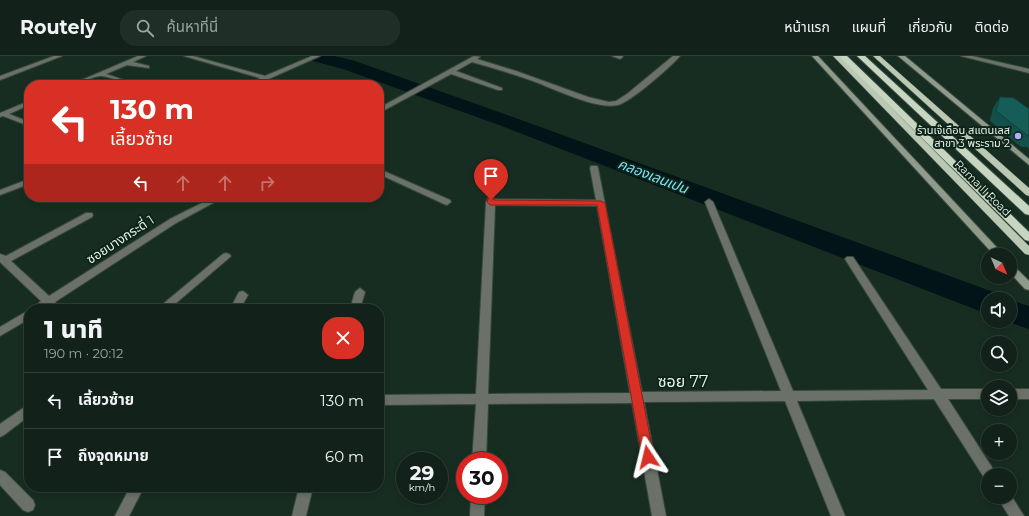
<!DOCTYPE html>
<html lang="th">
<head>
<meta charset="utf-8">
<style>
  body { margin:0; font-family:Montserrat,"Noto Sans Thai",sans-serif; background:#1f2f27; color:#f1f3f6; height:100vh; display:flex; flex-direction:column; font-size:15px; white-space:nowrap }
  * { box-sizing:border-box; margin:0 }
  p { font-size:13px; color:#9ca4a2 }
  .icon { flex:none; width:22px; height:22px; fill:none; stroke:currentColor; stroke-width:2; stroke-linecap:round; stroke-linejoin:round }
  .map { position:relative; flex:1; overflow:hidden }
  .details { position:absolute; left:24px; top:248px; width:360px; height:188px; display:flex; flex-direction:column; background:#12221a; border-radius:16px; box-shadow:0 2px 6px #0003,0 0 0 1px #313f39 }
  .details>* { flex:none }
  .guide { position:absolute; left:24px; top:24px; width:360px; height:122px; border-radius:16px; box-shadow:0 2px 6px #0003,0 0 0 1px #313f39; background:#d93025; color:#fff; overflow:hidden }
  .needle { width:26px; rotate:136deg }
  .tools { position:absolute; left:981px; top:192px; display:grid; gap:8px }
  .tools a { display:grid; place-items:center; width:36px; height:36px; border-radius:50%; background:#12221a; box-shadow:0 2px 6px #0003,0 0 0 1px #313f39; font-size:20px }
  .speed { position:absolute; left:396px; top:396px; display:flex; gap:8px; font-size:20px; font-weight:700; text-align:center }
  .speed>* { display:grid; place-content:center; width:52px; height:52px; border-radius:50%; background:#12221a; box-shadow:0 2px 6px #0003,0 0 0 1px #313f39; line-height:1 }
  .speed small { font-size:10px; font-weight:400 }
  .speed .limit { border:6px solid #d22; background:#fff; color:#111 }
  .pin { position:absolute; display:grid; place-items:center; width:34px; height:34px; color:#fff; margin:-41px -17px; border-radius:50% 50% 50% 0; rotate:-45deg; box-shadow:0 0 4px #0007 }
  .pin .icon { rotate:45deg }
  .me { position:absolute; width:44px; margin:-22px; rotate:350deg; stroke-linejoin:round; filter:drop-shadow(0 0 3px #0008) }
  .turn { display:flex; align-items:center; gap:14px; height:84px; padding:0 20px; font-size:18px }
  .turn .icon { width:52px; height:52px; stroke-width:2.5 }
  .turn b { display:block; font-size:28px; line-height:34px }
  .lanes { display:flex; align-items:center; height:38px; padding:0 20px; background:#0003; justify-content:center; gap:20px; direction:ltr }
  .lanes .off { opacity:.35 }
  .round { display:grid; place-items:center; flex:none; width:42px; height:42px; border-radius:16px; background:#1f2f27 }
  .summary { display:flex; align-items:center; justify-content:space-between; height:68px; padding:0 20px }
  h1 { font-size:24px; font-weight:800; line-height:30px }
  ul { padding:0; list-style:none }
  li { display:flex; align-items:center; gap:12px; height:56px; padding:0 20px; border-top:1px solid #313f39 }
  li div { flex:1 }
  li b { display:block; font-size:15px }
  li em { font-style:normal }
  header { display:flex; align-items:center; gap:24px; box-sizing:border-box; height:56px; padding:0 20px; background:#12221a; border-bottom:1px solid #313f39 }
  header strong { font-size:19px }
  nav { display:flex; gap:22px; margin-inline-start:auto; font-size:14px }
  .search { width:280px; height:36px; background:#1f2f27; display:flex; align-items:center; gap:10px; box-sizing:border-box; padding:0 14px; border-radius:16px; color:#9ca4a2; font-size:15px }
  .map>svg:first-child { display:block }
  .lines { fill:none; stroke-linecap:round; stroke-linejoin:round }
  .river { fill:#021417; fill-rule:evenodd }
  .minor-casing { stroke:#35493e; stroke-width:2 }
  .tertiary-casing { stroke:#35493e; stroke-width:2 }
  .secondary-casing { stroke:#35493e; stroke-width:2 }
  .trunk-casing { stroke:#35493e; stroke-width:1 }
  .motorway-casing { stroke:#35493e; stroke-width:2 }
  .minor { fill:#6b7168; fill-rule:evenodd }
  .tertiary { fill:#6b7168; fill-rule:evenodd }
  .secondary { fill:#909a8b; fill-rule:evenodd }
  .trunk { fill:#bac8b4; fill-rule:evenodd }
  .motorway { fill:#c7d6c0; fill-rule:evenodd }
  .wall { fill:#13504b }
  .building { fill:#165d57; stroke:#0f413d }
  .route { fill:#d93025; stroke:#8d1f18 }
  .poi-dot { fill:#b2adf9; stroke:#0f2419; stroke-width:1.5 }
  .labels { text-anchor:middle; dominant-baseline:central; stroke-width:4; stroke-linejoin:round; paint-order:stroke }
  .far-poi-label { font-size:11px; fill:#e6f3eb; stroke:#0f2419; text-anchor:end }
  .far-street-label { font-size:11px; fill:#e6f3eb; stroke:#0f2419 }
  .street-label { font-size:13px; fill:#e6f3eb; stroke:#0f2419 }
  .water-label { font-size:14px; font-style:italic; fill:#7be1f4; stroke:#0f2419 }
  .near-street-label { font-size:16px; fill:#e6f3eb; stroke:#0f2419 }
</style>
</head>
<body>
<header>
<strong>Routely</strong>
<div class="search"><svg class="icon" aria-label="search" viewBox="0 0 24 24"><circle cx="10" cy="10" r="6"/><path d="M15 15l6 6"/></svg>ค้นหาที่นี่</div>
<nav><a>หน้าแรก</a><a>แผนที่</a><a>เกี่ยวกับ</a><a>ติดต่อ</a></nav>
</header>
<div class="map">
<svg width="1029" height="460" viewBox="0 0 1029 460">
  <rect width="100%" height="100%" fill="#182d22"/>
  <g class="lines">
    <g class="river">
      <path d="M 307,0 L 335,0 L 355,5 L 513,61 L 999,238 L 1001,243 L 988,243 L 988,257 L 977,254 L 499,69 L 343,13 L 309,4 Z"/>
      <path d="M 1010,244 L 1029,250 L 1029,273 L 1005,265 L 1010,265 Z"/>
    </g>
    <g class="minor-casing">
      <g id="minor">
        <path d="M 54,0 L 62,0 L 0,24 L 0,20 Z"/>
        <path d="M 138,0 L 146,0 L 133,6 L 149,10 L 149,12 L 127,9 L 106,18 L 139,29 C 127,29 107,19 100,20 C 89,21 82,29 70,29 Z"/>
        <path d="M 184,0 L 193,0 L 265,20 L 312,0 L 320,0 L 255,29 L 247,29 L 260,22 Z"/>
        <path d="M 474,0 L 480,1 L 477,3 L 516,15 L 588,41 L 609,46 L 616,45 L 627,38 L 673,0 L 680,0 C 669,12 632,45 618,49 C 596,54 555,33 533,25 C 513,18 493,12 472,6 L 456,15 L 502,32 L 502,34 L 498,34 L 451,18 L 379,57 L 379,52 Z"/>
        <path d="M 612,0 L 622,0 L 623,1 L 620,3 Z"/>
        <path d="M 29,45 L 29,49 L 9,58 L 29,66 L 29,70 L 3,60 L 0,61 L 0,57 Z"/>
        <path d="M 591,110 L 597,110 L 598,112 L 642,336 L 781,335 L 705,146 L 709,143 L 713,146 L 793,335 L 928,334 L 845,203 L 847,201 L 853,201 L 941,333 L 988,333 L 988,343 L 948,343 L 997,419 L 988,419 L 988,424 L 985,423 L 934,343 L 797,345 L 845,460 L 831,460 L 785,345 L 644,346 L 666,460 L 652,460 L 632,347 L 488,348 L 486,405 L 472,405 L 476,348 L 379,349 L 379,339 L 476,338 L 486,146 L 488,142 L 491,141 L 495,143 L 596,144 L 590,112 ZM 495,149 L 597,150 L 630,337 L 488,338 Z"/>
        <path d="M 379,113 L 450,144 L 451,146 L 447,149 L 444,148 L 379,118 Z"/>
        <path d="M 29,123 L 29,128 L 0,139 L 0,134 Z"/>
        <path d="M 214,141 L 224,141 L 176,167 L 55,246 L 61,253 L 50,253 L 48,251 L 45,253 L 32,253 L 41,245 L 0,206 L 0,198 L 6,200 L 86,157 L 92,157 L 93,159 L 92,161 L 11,205 L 49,240 L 170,163 Z"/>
        <path d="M 226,197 L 229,198 L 231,200 L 229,202 L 169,253 L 157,253 L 223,198 Z"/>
        <path d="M 360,232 L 365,236 L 360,253 L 350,253 L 355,236 Z"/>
        <path d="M 243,235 L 248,239 L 240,253 L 230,253 L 239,236 Z"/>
        <path d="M 29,254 L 29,263 L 0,280 L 0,271 Z"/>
        <rect x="1010" y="333" width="19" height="10"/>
        <path d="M 29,348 L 29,360 L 4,379 L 0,381 L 0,368 Z"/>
        <path d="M 0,414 L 5,416 L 33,444 L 35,449 L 33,454 L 28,456 L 23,454 L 0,429 Z"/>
        <path d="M 130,431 L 144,431 L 129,460 L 115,460 Z"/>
        <path d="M 299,431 L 313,431 L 306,460 L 292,460 Z"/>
        <path d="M 1010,438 L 1024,460 L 1009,460 L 997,441 L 1010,441 Z"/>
        <path d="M 471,439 L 485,439 L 484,460 L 470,460 Z"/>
      </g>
    </g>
    <g class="tertiary-casing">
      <path id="tertiary" d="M 961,0 L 972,0 L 1029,13 L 1029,17 Z"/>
    </g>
    <g class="secondary-casing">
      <g id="secondary">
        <path d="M 812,0 L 818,0 L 1004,199 L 994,199 Z"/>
        <path d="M 898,0 L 905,0 L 1029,103 L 1029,109 Z"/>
        <path d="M 1010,208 L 1013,209 L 1029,225 L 1029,234 L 1025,233 L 1010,217 Z"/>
      </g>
    </g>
    <g class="trunk-casing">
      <g id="trunk">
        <path d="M 833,0 L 840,0 L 1029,190 L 1029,199 L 1025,198 Z"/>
        <path d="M 873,0 L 880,0 L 1029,132 L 1029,140 L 1026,139 Z"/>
      </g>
    </g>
    <g class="motorway-casing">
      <g id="motorway">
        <path d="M 839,0 L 847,0 L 1029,176 L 1029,185 L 1025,184 Z"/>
        <path d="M 857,0 L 865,0 L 1029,150 L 1029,159 L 1025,158 Z"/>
      </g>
    </g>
    <use href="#minor" class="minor"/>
    <use href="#tertiary" class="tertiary"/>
    <use href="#secondary" class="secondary"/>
    <use href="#trunk" class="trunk"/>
    <use href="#motorway" class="motorway"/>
  </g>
  <path class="wall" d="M 1000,41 L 1029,53 L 1029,93 L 1027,91 L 1021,91 L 990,65 L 993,52 Z"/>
  <path class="building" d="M 1000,41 L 1014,42 L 1029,53 L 1029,80 L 1028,80 L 996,55 Z"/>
  <path class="route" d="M 488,142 L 493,142 L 494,144 L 601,145 L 605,147 L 654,401 L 652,405 L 648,406 L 644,405 L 642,401 L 597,149 L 490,149 L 487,146 Z"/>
  <circle class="poi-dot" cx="1018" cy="80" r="4"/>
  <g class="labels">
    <g class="far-poi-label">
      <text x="1010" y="74">ร้านเจ๊เดือน สแตนเลส<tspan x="1010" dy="13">สาขา 3 พระราม 2</tspan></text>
    </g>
    <g class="far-street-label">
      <text transform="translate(983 132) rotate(45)">Rama II Road</text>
    </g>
    <g class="street-label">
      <text transform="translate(120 183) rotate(-33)">ซอยบางกระดี่ 1</text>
    </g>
    <g class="water-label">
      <text transform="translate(653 120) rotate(21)">คลองเลนเปน</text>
    </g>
    <g class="near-street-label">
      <text x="683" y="325">ซอย 77</text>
    </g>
  </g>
</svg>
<div class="tools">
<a><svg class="needle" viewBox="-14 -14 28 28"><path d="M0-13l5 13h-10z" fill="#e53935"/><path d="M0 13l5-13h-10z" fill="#9ca4a2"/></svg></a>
<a><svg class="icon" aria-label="sound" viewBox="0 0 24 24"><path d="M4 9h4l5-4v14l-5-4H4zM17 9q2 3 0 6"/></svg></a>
<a><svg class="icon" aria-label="search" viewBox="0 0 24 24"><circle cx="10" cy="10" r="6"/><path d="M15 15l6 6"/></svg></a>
<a><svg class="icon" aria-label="layers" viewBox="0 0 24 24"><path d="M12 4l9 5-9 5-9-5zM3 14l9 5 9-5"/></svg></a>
<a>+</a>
<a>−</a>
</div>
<div class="speed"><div>29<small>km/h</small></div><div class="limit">30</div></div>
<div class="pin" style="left:491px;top:144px;background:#d93025"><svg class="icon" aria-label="arrive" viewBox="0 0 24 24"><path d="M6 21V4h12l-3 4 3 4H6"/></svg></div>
<svg class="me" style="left:648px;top:401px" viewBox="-20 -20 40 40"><path d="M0-17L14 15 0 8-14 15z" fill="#d93025" stroke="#fff" stroke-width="4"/></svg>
<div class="guide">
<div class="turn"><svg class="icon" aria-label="left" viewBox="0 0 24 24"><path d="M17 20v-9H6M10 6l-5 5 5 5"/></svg><div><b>130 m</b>เลี้ยวซ้าย</div></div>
<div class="lanes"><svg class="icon" aria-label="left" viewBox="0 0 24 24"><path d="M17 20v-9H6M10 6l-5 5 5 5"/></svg><svg class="icon off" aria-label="ahead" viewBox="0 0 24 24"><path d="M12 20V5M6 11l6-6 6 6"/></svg><svg class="icon off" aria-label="ahead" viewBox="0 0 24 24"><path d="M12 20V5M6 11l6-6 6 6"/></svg><svg class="icon off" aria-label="right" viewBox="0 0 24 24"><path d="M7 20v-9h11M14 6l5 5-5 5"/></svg></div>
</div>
<section class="details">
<div class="summary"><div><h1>1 นาที</h1><p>190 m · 20:12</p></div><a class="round" style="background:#d93025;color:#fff"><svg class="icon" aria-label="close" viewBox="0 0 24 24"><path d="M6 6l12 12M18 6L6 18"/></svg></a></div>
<ul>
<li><svg class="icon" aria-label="left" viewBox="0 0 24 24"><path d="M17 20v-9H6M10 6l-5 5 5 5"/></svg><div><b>เลี้ยวซ้าย</b></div><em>130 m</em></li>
<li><svg class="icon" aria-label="arrive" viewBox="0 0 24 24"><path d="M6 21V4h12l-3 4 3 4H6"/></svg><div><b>ถึงจุดหมาย</b></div><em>60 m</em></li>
</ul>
</section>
</div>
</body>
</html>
